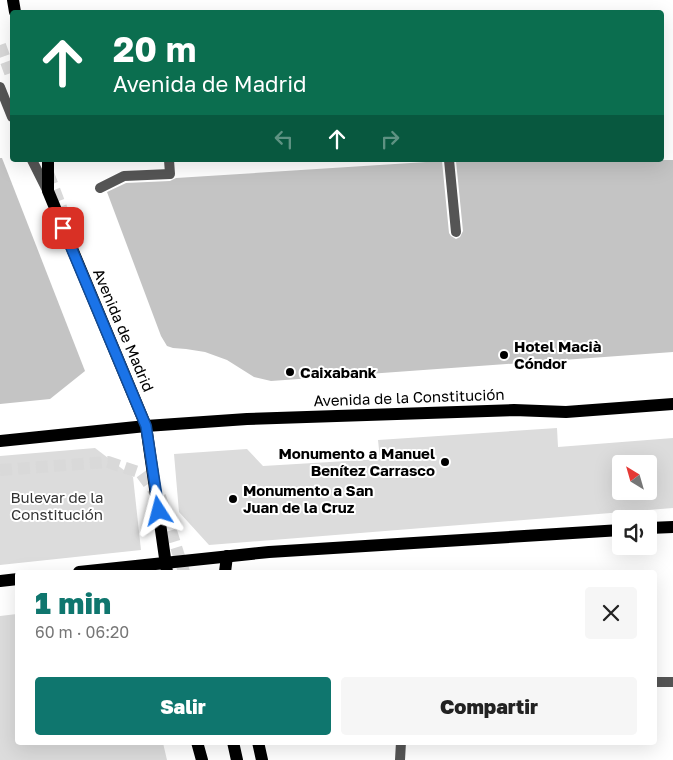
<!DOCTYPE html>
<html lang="es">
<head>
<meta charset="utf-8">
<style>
  body { margin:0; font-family:"Golos Text",sans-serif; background:#f6f6f6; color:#222; height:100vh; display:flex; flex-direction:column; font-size:19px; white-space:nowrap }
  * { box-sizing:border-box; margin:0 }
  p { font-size:16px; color:#767676 }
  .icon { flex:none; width:28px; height:28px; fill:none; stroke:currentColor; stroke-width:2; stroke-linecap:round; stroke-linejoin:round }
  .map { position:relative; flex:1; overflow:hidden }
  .sheet { position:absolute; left:15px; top:570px; width:642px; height:175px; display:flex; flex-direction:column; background:#fff; border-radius:5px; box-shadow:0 5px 20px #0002 }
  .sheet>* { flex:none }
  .top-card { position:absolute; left:10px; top:10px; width:654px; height:152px; border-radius:5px; box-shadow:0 5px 20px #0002; background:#0b6e4f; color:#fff; overflow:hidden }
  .needle { width:32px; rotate:323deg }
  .fabs { position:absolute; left:612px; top:455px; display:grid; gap:10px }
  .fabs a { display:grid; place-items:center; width:45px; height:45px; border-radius:5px; background:#fff; box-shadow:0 5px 20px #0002; font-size:25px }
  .pin { position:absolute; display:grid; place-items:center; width:42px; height:42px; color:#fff; margin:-21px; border-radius:10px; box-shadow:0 2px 8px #0006 }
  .me { position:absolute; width:55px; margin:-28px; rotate:351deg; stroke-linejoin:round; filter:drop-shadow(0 0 4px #0008) }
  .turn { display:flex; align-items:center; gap:18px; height:105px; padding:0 20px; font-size:22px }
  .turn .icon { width:65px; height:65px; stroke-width:2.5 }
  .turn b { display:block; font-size:35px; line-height:42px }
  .lanes { display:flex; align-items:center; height:48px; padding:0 20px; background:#0003; justify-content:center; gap:25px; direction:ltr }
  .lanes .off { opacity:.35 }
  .round { display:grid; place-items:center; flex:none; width:52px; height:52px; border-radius:5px; background:#f6f6f6 }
  .headline { display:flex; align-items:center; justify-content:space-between; height:85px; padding:0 20px }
  h1 { font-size:30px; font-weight:800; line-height:38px; color:#0f766e }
  .primary-button { display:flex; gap:10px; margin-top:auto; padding:10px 20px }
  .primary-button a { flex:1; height:58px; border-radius:5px; background:#0f766e; color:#fff; font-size:20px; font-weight:800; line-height:58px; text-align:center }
  .primary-button a+a { background:#f6f6f6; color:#222 }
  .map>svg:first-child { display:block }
  .green { fill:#dcdcdc; fill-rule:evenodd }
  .building { fill:#c4c4c4 }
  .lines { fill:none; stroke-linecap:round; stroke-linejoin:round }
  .primary-tunnel { stroke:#d9d9d9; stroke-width:12; stroke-dasharray:12 6; stroke-linecap:butt }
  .pedestrian { stroke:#555; stroke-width:10 }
  .minor { stroke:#555; stroke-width:10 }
  .tertiary { stroke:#555; stroke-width:10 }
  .primary { stroke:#000; stroke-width:12 }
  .route-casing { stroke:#114b97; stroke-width:12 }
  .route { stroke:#1a73e8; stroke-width:9 }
  .poi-dot { fill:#000; stroke:#fff; stroke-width:2 }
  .labels { text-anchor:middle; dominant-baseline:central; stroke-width:4; stroke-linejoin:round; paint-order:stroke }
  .street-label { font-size:15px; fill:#000; stroke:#fff }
  .poi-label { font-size:15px; font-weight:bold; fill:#000; stroke:#fff; text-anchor:start }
  .park-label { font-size:15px; fill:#333; stroke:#fff }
</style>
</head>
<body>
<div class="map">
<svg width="673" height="760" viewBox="0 0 673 760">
  <rect width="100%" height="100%" fill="#fff"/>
  <g class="green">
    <path d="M 557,428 L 558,447 L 673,438 L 673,508 L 209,545 L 179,512 L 174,454 L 247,449 L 263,466 L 380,459 L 378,440 ZM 621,464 L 649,464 L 649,491 L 621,491 Z"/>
    <path d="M 95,448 L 133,477 L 141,550 L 0,565 L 0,456 Z"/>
    <path d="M 17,614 L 18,742 L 163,743 L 167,760 L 0,760 L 0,616 Z"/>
  </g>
  <g class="building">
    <path d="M 0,158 L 2,158 L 85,371 L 50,399 L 0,404 Z"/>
    <path d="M 673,160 L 673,352 L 271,381 L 254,377 L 227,360 L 205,352 L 186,349 L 173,348 L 167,346 L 161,336 L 107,192 L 126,183 L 170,181 L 176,178 L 442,161 L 449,233 L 451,236 L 456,239 L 460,237 L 463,231 L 456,161 Z"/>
  </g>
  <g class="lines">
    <g class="primary-tunnel">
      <path d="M 0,45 L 12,78"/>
      <path d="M 48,173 L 62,210"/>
      <path d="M 0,470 L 108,462 L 141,473 L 157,495"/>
      <path d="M 160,496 L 184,572"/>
    </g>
    <g class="pedestrian">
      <path d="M 449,160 L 456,232"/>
      <path d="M 100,188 L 124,176 L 170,174 L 169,160"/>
    </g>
    <g class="minor">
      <path d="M 655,682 L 673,682"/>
      <path d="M 400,760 L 401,742"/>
    </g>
    <g class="tertiary">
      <path d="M 0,87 L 12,117"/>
      <path d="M 32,160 L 47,190"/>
    </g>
    <g class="primary">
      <path d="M 13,0 L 15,12"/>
      <path d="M 48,160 L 48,191 L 146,426 L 167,572"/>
      <path d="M 0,441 L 146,426 L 247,419 L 514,410 L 566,412 L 673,404"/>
      <path d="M 649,528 L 673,527"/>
      <path d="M 79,572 L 269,552 L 621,530"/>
      <path d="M 225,572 L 227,556"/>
      <path d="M 0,581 L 18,579"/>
      <path d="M 197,742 L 202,760"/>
      <path d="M 233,742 L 237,760"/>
      <path d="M 258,742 L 262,760"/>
    </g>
  </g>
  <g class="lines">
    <g class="route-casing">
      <path id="route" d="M 63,228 L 146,426 L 159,511"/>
    </g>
    <use href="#route" class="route"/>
  </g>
  <g class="poi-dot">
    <circle cx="504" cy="355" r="5"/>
    <circle cx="290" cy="372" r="5"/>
    <circle cx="445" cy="462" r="5"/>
    <circle cx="233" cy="499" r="5"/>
  </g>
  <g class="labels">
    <g class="street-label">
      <text transform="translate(124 330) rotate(67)">Avenida de Madrid</text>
      <text transform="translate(409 397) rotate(-2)">Avenida de la Constitución</text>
    </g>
    <g class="poi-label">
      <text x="514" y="346">Hotel Macià<tspan x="514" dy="17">Cóndor</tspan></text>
      <text x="300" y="372">Caixabank</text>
      <text x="435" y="453" text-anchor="end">Monumento a Manuel<tspan x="435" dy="17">Benítez Carrasco</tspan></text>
      <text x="243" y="490">Monumento a San<tspan x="243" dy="17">Juan de la Cruz</tspan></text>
    </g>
    <g class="park-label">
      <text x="57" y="497">Bulevar de la<tspan x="57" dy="17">Constitución</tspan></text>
    </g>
  </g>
</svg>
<div class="fabs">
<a><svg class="needle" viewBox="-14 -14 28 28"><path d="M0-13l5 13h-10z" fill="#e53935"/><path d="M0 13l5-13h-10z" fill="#767676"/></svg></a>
<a><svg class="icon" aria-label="sound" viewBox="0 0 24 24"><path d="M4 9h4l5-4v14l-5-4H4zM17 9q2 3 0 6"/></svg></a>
</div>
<div class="pin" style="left:63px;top:228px;background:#d93025"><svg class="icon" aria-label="arrive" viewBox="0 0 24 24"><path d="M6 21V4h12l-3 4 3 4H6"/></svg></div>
<svg class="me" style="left:159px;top:511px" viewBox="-20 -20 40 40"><path d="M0-17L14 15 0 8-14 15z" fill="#1a73e8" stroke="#fff" stroke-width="4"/></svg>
<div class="top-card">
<div class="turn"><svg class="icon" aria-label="ahead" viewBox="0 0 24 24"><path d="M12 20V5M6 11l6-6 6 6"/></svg><div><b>20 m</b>Avenida de Madrid</div></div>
<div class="lanes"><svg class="icon off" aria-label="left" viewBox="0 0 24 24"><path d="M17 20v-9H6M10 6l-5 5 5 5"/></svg><svg class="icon" aria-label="ahead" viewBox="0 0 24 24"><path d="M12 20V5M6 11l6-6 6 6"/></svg><svg class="icon off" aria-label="right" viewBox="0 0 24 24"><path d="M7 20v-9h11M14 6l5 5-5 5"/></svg></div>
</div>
<section class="sheet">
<div class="headline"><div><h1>1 min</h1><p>60 m · 06:20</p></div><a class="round"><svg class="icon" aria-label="close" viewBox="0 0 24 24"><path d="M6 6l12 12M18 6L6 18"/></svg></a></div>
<div class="primary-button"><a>Salir</a><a>Compartir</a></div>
</section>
</div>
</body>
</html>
